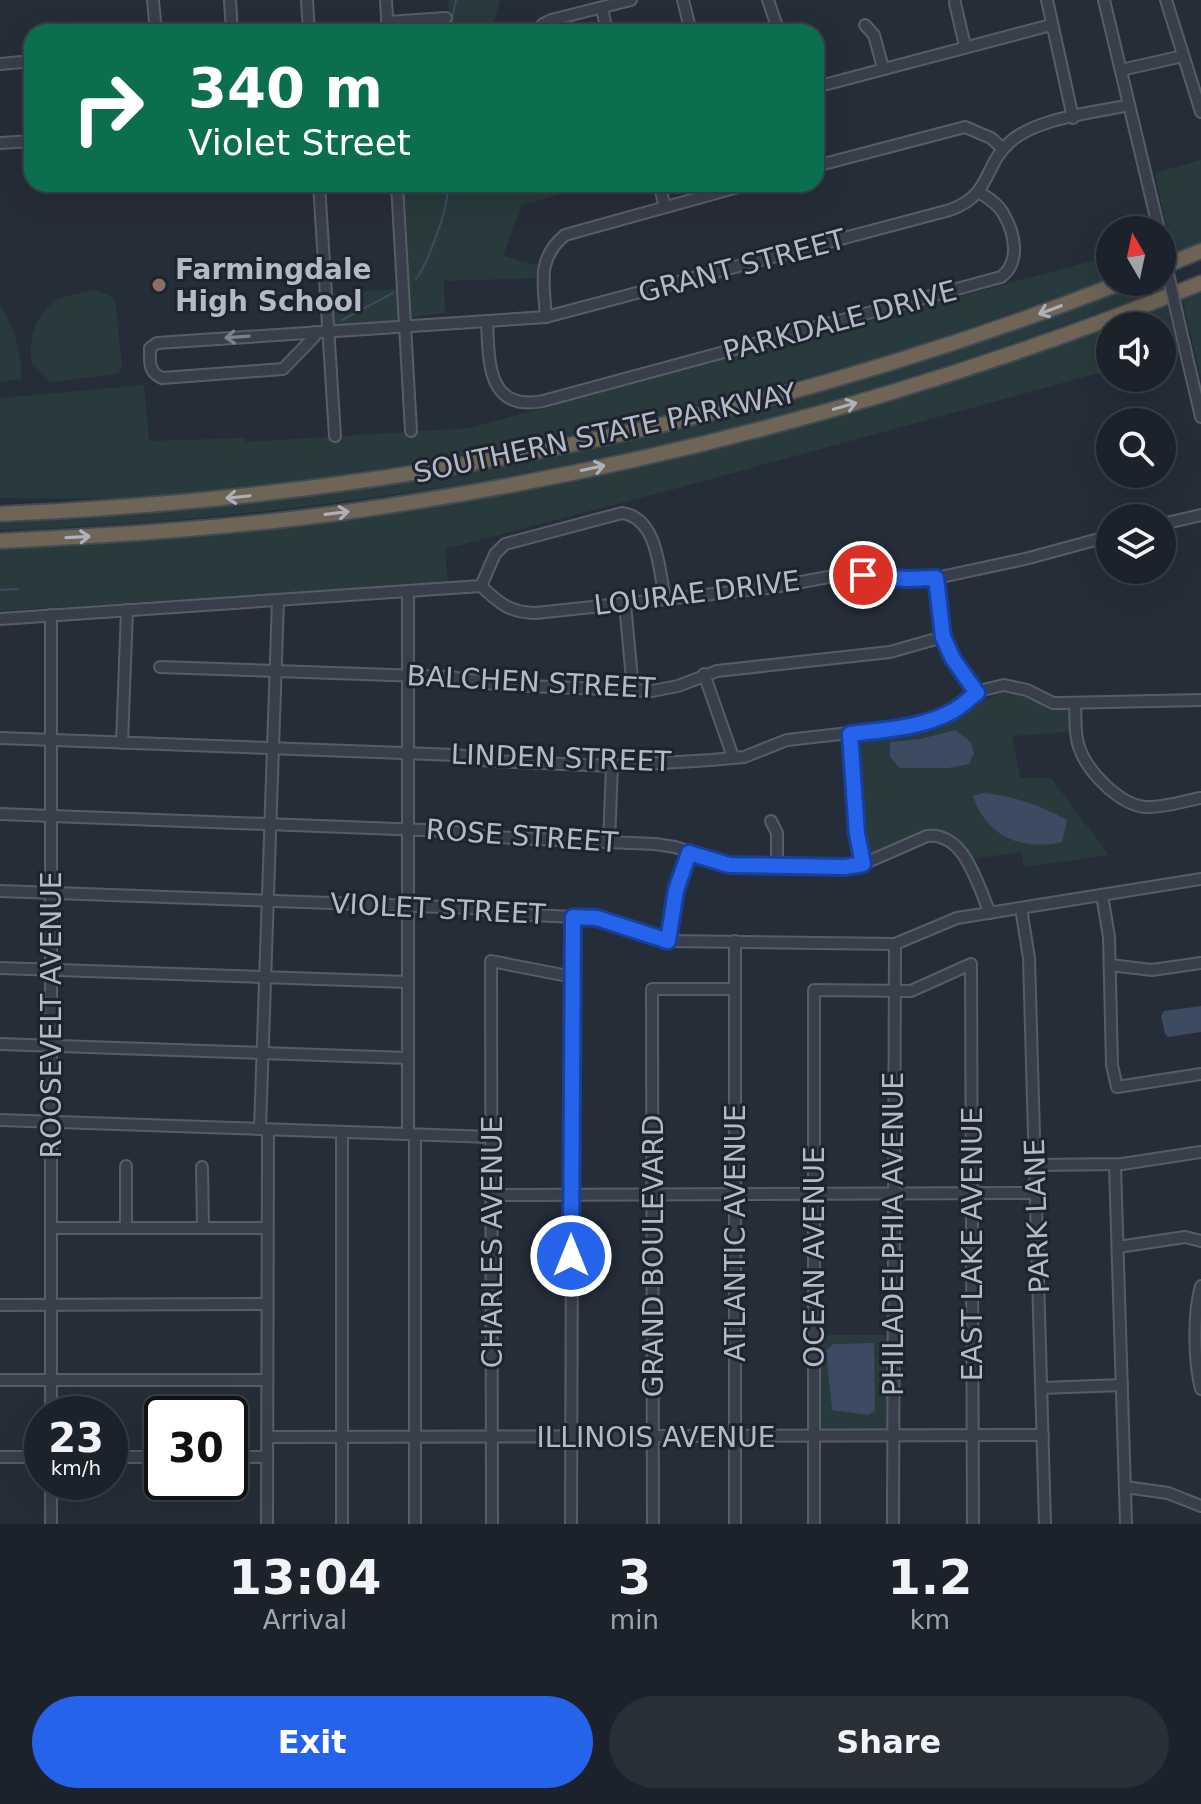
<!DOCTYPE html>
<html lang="en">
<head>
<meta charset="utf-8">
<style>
  body { margin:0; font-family:"DejaVu Sans",sans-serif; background:#292f37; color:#f1f3f6; height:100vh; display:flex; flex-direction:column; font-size:30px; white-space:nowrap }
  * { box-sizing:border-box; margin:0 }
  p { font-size:26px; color:#a0a4a9 }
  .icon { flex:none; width:44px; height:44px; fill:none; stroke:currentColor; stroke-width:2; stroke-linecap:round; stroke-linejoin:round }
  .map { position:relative; height:1524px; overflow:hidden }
  .side { display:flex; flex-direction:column; background:#1c222b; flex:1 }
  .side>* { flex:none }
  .hud { position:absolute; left:24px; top:24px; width:800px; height:168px; border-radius:24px; box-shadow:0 8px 32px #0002,0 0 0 2px #3a3f47; background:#0b6e4f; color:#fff; overflow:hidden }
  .needle { width:52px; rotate:351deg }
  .buttons { position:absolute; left:1096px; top:216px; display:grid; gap:16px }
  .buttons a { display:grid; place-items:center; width:80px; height:80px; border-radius:50%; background:#1c222b; box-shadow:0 8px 32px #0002,0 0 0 2px #3a3f47; font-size:40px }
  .speed { position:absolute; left:24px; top:1396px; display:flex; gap:16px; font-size:40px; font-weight:700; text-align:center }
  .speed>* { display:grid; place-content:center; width:104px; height:104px; border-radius:50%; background:#1c222b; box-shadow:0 8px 32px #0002,0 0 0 2px #3a3f47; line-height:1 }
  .speed small { font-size:20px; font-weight:400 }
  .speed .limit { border:4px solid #111; border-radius:12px; background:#fff; color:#111 }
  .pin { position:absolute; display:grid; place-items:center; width:68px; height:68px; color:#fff; margin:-34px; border:4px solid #fff; border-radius:50%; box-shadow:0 2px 8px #0007 }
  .me { position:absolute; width:88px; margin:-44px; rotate:0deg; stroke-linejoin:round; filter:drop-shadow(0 0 6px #0008) }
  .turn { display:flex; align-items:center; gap:28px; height:168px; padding:0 32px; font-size:36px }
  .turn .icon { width:104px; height:104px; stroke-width:2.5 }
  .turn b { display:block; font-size:56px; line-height:68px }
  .eta { display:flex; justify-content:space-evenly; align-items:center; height:136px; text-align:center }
  .eta b { font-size:48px; font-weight:600; line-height:56px }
  .button { display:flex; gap:16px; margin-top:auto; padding:16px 32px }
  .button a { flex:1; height:92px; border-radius:48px; background:#2563eb; color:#fff; font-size:32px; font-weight:600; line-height:92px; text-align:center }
  .button a+a { background:#292f37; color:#f1f3f6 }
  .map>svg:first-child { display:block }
  .green { fill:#283a3b }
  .water { fill:#3c4b61 }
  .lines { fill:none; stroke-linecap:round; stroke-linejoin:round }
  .stream { stroke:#3c4b61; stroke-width:2 }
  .minor-casing { stroke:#565d68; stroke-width:14 }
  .highway-casing { stroke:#434a55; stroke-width:18 }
  .minor { stroke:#383f4a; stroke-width:10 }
  .highway { stroke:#6f6556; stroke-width:14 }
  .minor-bridge-casing { stroke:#565d68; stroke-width:14; stroke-linecap:butt }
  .minor-bridge { stroke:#383f4a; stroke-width:10 }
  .oneway { stroke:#acb2ba }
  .oneway2 { stroke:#7c838e }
  .route-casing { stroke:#184099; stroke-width:20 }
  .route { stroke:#2563eb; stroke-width:14 }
  .education-dot { fill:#8d6e63; stroke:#1d242f; stroke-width:3 }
  .labels { text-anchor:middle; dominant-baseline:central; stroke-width:6; stroke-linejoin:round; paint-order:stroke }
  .street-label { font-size:28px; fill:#b3bac5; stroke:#1d242f }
  .poi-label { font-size:28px; font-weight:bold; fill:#b3bac5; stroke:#1d242f; text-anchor:start }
</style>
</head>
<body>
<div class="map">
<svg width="1201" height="1524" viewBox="0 0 1201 1524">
  <rect width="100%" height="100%" fill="#252d39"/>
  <g class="green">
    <path d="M 448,0 L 500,0 L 491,32 L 395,32 L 395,26 L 449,21 Z"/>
    <path d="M 1201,160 L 1201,243 L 1162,259 L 1162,242 L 1169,240 L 1155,173 Z"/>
    <path d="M 404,184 L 551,184 L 560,194 L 521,206 L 503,256 L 541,266 L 540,278 L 444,281 L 445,313 L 411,317 Z"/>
    <path d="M 1110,256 L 1110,278 L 904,351 L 658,418 L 659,415 L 633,423 L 465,455 L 329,477 L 162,496 L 114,499 L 0,498 L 0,398 L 144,385 L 149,441 L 245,438 L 246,442 L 469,428 Z"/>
    <path d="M 1134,282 L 1162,282 L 1163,289 C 1074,321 985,355 894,382 C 606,471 302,520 0,530 L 0,516 L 319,492 L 879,372 L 991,338 Z"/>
    <path d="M 397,289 L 399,320 L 335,325 L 333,322 L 331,294 Z"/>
    <path d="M 96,290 L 115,298 L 122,367 L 118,374 L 51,382 L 32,364 C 28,340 35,314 57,300 C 68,294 84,293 96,290 Z"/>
    <path d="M 1201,291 L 1201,378 L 1182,298 Z"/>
    <path d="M 1167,303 L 1178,352 L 1162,356 L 1162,326 L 1110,326 L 1110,370 L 678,488 L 445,549 L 448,583 L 0,611 L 0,548 C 278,538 560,491 829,418 C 944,387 1056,345 1167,303 Z"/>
    <path d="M 0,305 C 16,329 20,350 22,379 L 0,382 Z"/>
    <path d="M 1010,691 L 1057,710 L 1069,709 L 1070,732 L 1012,736 L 1020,778 L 1051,778 L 1109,855 L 1024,867 L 1021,852 L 972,859 C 940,808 910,838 867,858 L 862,839 L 858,735 L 927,726 L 1004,692 Z"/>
    <path d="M 819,1335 L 887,1335 L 887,1430 L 818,1429 Z"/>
  </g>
  <g class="water">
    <path d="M 955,730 L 971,742 L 974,753 L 969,764 L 948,768 L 900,768 L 890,757 L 890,742 L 920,739 Z"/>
    <path d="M 983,793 C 1014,796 1040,805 1067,820 L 1062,842 C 1023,851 986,837 973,796 Z"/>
    <path d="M 1201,1006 L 1201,1032 L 1168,1037 L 1165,1034 L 1161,1016 L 1164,1011 Z"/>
    <path d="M 874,1343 L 875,1410 L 869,1415 L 832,1410 L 826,1351 L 833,1344 Z"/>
  </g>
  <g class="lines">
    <g class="stream">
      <path d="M 449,32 L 456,0"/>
      <path d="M 416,279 C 428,263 451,203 447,184"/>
      <path d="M 342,320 L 393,293"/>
      <path d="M 0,590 L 18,589"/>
    </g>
    <g class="minor-casing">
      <g id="minor">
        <path d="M 153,0 L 156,32"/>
        <path d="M 230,0 L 232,32"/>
        <path d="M 307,0 L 309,32"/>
        <path d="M 386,0 L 388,32"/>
        <path d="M 683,0 L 691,32"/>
        <path d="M 768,0 L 779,32"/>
        <path d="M 1047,0 L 1073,118"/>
        <path d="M 1104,0 L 1159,230"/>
        <path d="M 1166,0 L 1201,112"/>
        <path d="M 955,3 L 965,46"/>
        <path d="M 602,8 L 607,32"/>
        <path d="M 387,22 L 446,18"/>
        <path d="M 865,25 L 874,35 L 883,68"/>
        <path d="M 537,32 L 543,24 L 551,20 L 631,0"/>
        <path d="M 0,64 L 32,61"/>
        <path d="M 1121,70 L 1183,56"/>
        <path d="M 816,87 L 1051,25"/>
        <path d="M 0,143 L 32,141"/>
        <path d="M 816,166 L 965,127 L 991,138 L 1003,149"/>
        <path d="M 319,184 L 335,436"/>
        <path d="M 397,184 L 411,431"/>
        <path d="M 659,184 L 665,207"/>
        <path d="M 1177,314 L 1201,417"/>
        <path d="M 546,317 C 544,284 536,259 565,235 L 749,184"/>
        <path d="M 487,321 C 489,360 486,412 543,401 L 1001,277 C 1021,262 1015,233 1003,213 C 998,204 988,198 979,192"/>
        <path d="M 314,332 L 314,337 L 283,369 L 162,378 C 148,372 150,362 150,348 L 157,343 L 546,317 L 950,210 C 993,194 982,167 1010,142 C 1036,118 1094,113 1129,105"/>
        <path d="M 1162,524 L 1201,515"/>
        <path d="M 936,578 L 943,637 L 953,659 L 977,693"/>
        <path d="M 481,586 C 499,603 510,613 536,613 L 769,588 L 839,575 L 906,579 L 936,578 L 1025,559 L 1110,536"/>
        <path d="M 408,592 L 408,1134"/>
        <path d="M 625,604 L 633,690"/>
        <path d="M 0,619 L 481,586 L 495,554 L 505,544 L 622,513 C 658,518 659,570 665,599"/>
        <path d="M 160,667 L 450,677 L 501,685 L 652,691 L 678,686 L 717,671 L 890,652 L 943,637"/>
        <path d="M 704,674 L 733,757"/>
        <path d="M 1075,704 C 1076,718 1074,733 1079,747 C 1087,771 1119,805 1146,807 C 1164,808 1183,801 1201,798"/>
        <path d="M 850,734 L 857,834 L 863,864"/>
        <path d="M 0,738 L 457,755 L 489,761 L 612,766 L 711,760 L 744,757 L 787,740 L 902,727 L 953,712 L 983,690 L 1004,685 L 1027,690 L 1053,703 L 1061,703 L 1201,700"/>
        <path d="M 122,743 L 127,610"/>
        <path d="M 0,814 L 449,831 L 493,837 L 655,844 L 675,847 L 729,865 L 845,867 L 863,864 L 927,836 C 965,832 977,884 990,913"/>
        <path d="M 771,821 L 777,833 L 777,866"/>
        <path d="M 609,842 L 612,766"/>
        <path d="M 0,891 L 472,908 L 507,914 L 597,918 L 668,941 L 895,944 L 957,918 L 1201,879"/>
        <path d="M 1102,895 L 1109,937 L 1112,1065 L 1117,1087 L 1201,1074"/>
        <path d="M 1021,908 L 1029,958 L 1045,1524"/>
        <path d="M 668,941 L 676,890 L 689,853"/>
        <path d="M 735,941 L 735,1524"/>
        <path d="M 1110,965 L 1152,970 L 1201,963"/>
        <path d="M 0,968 L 408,982"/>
        <path d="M 0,1044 L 408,1058"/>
        <path d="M 0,1120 L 491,1137"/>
        <path d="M 260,1129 L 278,601"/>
        <path d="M 415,1135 L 415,1524"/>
        <path d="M 1036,1165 L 1122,1164 L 1201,1152"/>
        <path d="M 1115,1165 L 1126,1524"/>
        <path d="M 202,1167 L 203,1228"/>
        <path d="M 492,1195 L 1037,1193"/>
        <path d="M 51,1228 L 267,1228"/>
        <path d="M 126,1228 L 126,1166"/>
        <path d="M 1118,1247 L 1185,1237 L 1201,1241"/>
        <path d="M 1201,1286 C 1193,1314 1194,1362 1201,1389"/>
        <path d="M 0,1305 L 267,1304"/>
        <path d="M 0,1380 L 267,1380"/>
        <path d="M 1042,1388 L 1122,1385"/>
        <path d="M 51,1414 L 51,615"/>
        <path d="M 269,1437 L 1043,1435"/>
        <path d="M 0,1457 L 42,1457"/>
        <path d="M 110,1457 L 162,1457"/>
        <path d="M 230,1457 L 267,1457"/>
        <path d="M 1125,1487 L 1168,1493 L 1201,1506"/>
        <path d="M 51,1524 L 51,1482"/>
        <path d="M 267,1524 L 268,1130"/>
        <path d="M 342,1524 L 342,1132"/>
        <path d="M 492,1524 L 491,961 L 573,977"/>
        <path d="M 571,1524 L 573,917"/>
        <path d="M 653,1524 L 652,989 L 735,989"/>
        <path d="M 814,1524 L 814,990 L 911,991 L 971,964 L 973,1524"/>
        <path d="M 893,1524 L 895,944"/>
      </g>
    </g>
    <g class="highway-casing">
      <g id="highway">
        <path d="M 1162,267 L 1201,251"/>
        <path d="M 0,514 C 385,498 764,422 1123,282"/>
        <path d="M 0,541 C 116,535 231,528 346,512 C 639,471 927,394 1201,283"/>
      </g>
    </g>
    <use href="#minor" class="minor"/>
    <use href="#highway" class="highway"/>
    <g class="minor-bridge-casing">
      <path id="minor-bridge" d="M 1162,246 L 1177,314"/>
    </g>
    <use href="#minor-bridge" class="minor-bridge"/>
  </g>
  <defs><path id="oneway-shaft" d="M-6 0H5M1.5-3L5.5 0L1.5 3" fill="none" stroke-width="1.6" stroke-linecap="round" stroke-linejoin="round" transform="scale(2)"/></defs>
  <g class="oneway">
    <use href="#oneway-shaft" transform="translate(1050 310) rotate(159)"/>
    <use href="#oneway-shaft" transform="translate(845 406) rotate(-16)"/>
    <use href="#oneway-shaft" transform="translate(593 468) rotate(-12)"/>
    <use href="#oneway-shaft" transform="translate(238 497) rotate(174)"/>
    <use href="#oneway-shaft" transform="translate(337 513) rotate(-7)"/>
    <use href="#oneway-shaft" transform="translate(78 537) rotate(-3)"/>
  </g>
  <use class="oneway2" href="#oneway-shaft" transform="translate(237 337) rotate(176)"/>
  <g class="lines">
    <g class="route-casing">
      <path id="route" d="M 571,1256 L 573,917 L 597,918 L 668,941 L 676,890 L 689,853 L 729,865 L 845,867 L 863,864 L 857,834 L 850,734 C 883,730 921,728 951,712 C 960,708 968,699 977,693 L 953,659 L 943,637 L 936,578 L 906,579 L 863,575"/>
    </g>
    <use href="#route" class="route"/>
  </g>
  <circle class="education-dot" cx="159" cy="285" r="8"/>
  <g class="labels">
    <g class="street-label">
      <text transform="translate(742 266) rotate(-15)">GRANT STREET</text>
      <text transform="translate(840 321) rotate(-15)">PARKDALE DRIVE</text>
      <text transform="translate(605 433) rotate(-12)">SOUTHERN STATE PARKWAY</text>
      <text transform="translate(697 593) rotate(-7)">LOURAE DRIVE</text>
      <text transform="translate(531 682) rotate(3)">BALCHEN STREET</text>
      <text transform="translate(561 758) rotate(2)">LINDEN STREET</text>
      <text transform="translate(522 836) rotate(4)">ROSE STREET</text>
      <text transform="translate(438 909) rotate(3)">VIOLET STREET</text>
      <text transform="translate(51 1015) rotate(-90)">ROOSEVELT AVENUE</text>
      <text transform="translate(1037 1216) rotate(-92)">PARK LANE</text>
      <text transform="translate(735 1233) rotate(-90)">ATLANTIC AVENUE</text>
      <text transform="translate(893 1234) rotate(-90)">PHILADELPHIA AVENUE</text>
      <text transform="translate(492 1242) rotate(-90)">CHARLES AVENUE</text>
      <text transform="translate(972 1244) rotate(-90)">EAST LAKE AVENUE</text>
      <text transform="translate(653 1256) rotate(-90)">GRAND BOULEVARD</text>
      <text transform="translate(814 1257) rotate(-90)">OCEAN AVENUE</text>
      <text x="656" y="1437">ILLINOIS AVENUE</text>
    </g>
    <g class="poi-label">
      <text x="175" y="269">Farmingdale<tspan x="175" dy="32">High School</tspan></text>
    </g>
  </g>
</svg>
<div class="buttons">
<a><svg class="needle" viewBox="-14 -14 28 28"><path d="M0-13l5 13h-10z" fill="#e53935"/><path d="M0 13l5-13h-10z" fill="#a0a4a9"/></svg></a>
<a><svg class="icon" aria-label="sound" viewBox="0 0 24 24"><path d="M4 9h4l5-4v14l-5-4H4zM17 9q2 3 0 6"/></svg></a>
<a><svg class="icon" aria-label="search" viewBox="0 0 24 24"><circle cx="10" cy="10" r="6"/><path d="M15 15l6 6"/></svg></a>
<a><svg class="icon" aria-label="layers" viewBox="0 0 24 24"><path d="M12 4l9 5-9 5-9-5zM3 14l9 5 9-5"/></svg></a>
</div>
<div class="speed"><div>23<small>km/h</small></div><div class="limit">30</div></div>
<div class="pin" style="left:863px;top:575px;background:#d93025"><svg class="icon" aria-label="arrive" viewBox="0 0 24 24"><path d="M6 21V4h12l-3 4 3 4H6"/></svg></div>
<svg class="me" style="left:571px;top:1256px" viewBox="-20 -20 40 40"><circle r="17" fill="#2563eb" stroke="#fff" stroke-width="3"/><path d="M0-11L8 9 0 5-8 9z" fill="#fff"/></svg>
<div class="hud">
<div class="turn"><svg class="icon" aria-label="right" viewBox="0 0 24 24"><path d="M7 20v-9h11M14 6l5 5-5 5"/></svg><div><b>340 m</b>Violet Street</div></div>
</div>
</div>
<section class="side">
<div class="eta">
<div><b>13:04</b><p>Arrival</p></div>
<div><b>3</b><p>min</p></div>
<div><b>1.2</b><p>km</p></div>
</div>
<div class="button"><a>Exit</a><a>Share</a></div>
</section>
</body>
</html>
